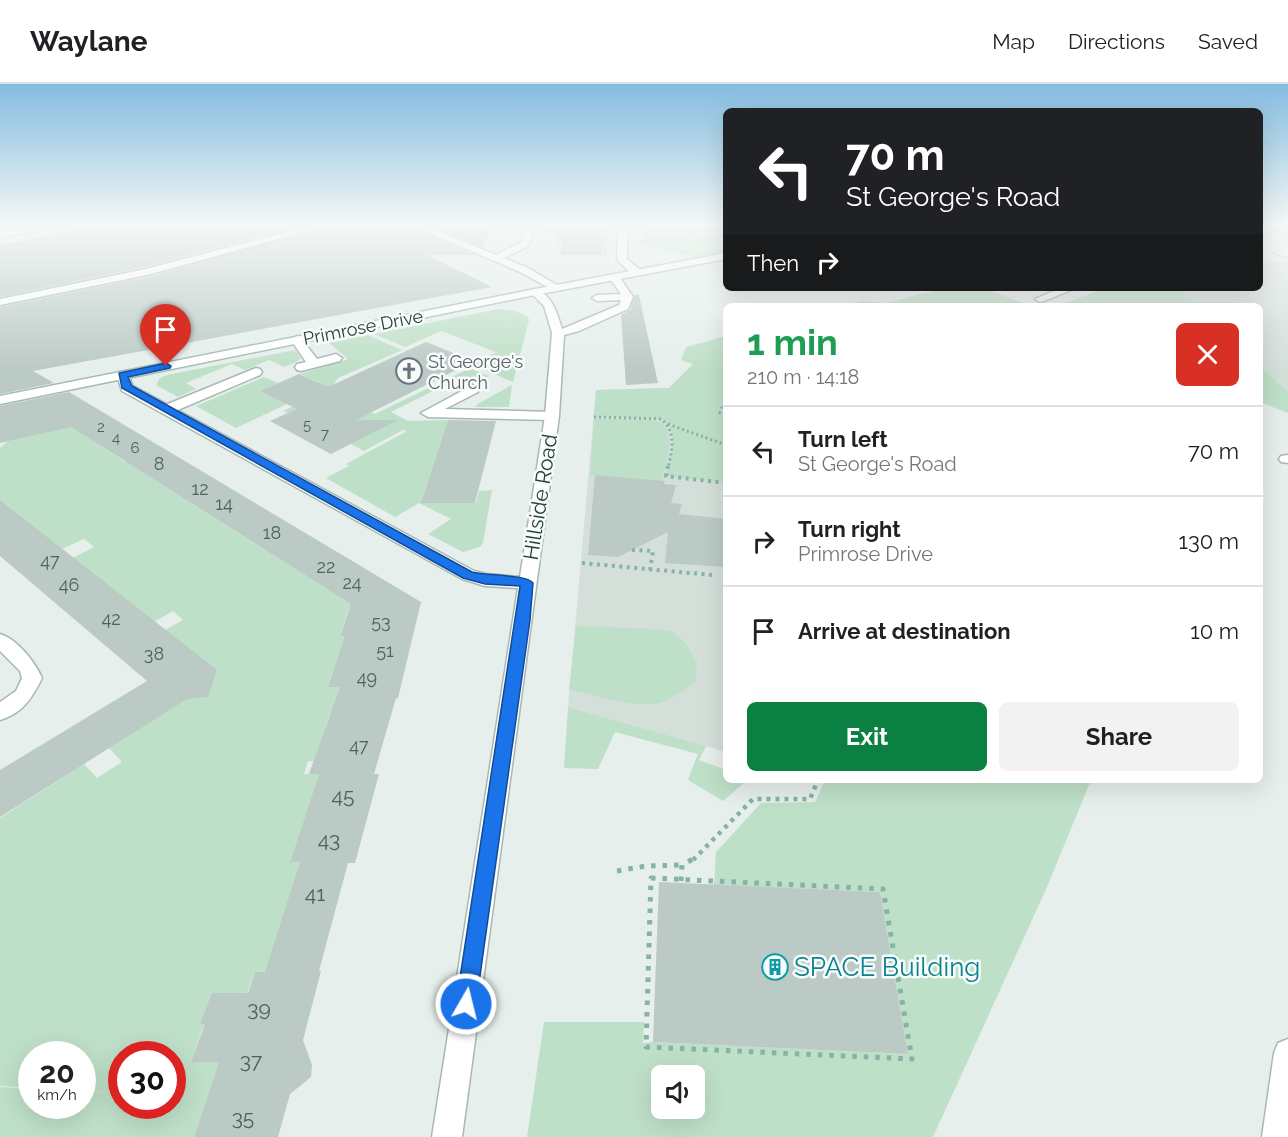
<!DOCTYPE html>
<html lang="en">
<head>
<meta charset="utf-8">
<style>
  body { margin:0; font-family:Raleway,sans-serif; background:#f2f2f2; color:#202124; height:100vh; display:flex; flex-direction:column; font-size:22px; white-space:nowrap }
  * { box-sizing:border-box; margin:0 }
  p { font-size:20px; color:#757577 }
  .icon { flex:none; width:33px; height:33px; fill:none; stroke:currentColor; stroke-width:2; stroke-linecap:round; stroke-linejoin:round }
  .map { position:relative; flex:1; overflow:hidden }
  .details { position:absolute; left:723px; top:219px; width:540px; height:480px; display:flex; flex-direction:column; background:#fff; border-radius:9px; box-shadow:0 6px 24px #0002 }
  .details>* { flex:none }
  .banner { position:absolute; left:723px; top:24px; width:540px; height:183px; border-radius:9px; box-shadow:0 6px 24px #0002; background:#202124; color:#fff; overflow:hidden }
  .controls { position:absolute; left:651px; top:981px; display:grid; gap:12px }
  .controls a { display:grid; place-items:center; width:54px; height:54px; border-radius:9px; background:#fff; box-shadow:0 6px 24px #0002; font-size:30px }
  .speed { position:absolute; left:18px; top:957px; display:flex; gap:12px; font-size:30px; font-weight:700; text-align:center }
  .speed>* { display:grid; place-content:center; width:78px; height:78px; border-radius:50%; background:#fff; box-shadow:0 6px 24px #0002; line-height:1 }
  .speed small { font-size:15px; font-weight:400 }
  .speed .limit { border:9px solid #d22; background:#fff; color:#111 }
  .pin { position:absolute; display:grid; place-items:center; width:51px; height:51px; color:#fff; margin:-62px -26px; border-radius:50% 50% 50% 0; rotate:-45deg; box-shadow:0 0 6px #0007 }
  .pin .icon { rotate:45deg }
  .me { position:absolute; width:66px; margin:-33px; rotate:8deg; stroke-linejoin:round; filter:drop-shadow(0 0 4px #0008) }
  .turn { display:flex; align-items:center; gap:21px; height:126px; padding:0 24px; font-size:27px }
  .turn .icon { width:78px; height:78px; stroke-width:2.5 }
  .turn b { display:block; font-size:42px; line-height:51px }
  .then { display:flex; align-items:center; height:57px; padding:0 24px; background:#0003; gap:12px; font-size:22px }
  .round { display:grid; place-items:center; flex:none; width:63px; height:63px; border-radius:9px; background:#f2f2f2 }
  .summary { display:flex; align-items:center; justify-content:space-between; height:102px; padding:0 24px }
  h1 { font-size:36px; font-weight:700; line-height:45px; color:#1e9e55 }
  .button { display:flex; gap:12px; margin-top:auto; padding:12px 24px }
  .button a { flex:1; height:69px; border-radius:9px; background:#0b8043; color:#fff; font-size:24px; font-weight:700; line-height:69px; text-align:center }
  .button a+a { background:#f2f2f2; color:#202124 }
  ul { padding:0; list-style:none }
  li { display:flex; align-items:center; gap:18px; height:90px; padding:0 24px; border-top:2px solid #e0e0e0 }
  li div { flex:1 }
  li b { display:block; font-size:22px }
  li em { font-style:normal }
  header { display:flex; align-items:center; gap:36px; box-sizing:border-box; height:84px; padding:0 30px; background:#fff; border-bottom:2px solid #e0e0e0 }
  header strong { font-size:28px }
  nav { display:flex; gap:33px; margin-inline-start:auto; font-size:21px }
  .map>svg:first-child { display:block }
  .built { fill:#d4dfda }
  .green { fill:#bfe0c8; fill-rule:evenodd }
  .building { fill:#bbcac4 }
  .lines { fill:none; stroke-linecap:round; stroke-linejoin:round }
  .lane-casing { stroke:#a8b8b2; stroke-width:3 }
  .street-casing { stroke:#a8b8b2; stroke-width:3 }
  .secondary-casing { stroke:#a4bbb3; stroke-width:3 }
  .path-far4 { stroke:#86b3a5; stroke-width:2; stroke-dasharray:1.5 2; stroke-linecap:butt }
  .path-far3 { stroke:#86b3a5; stroke-width:3; stroke-dasharray:2 3; stroke-linecap:butt }
  .path-far2 { stroke:#86b3a5; stroke-width:4; stroke-dasharray:3 4.5; stroke-linecap:butt }
  .path-far1 { stroke:#86b3a5; stroke-width:4.5; stroke-dasharray:4 5; stroke-linecap:butt }
  .path { stroke:#86b3a5; stroke-width:5; stroke-dasharray:4.5 7; stroke-linecap:butt }
  .lane { fill:#fff; fill-rule:evenodd }
  .street { fill:#fff; fill-rule:evenodd }
  .secondary { fill:#fff; fill-rule:evenodd }
  .route { fill:#1a73e8; stroke:#114b97; stroke-width:1.5 }
  .labels { text-anchor:middle; dominant-baseline:central; stroke-width:5; stroke-linejoin:round; paint-order:stroke }
  .far-number-label { font-size:15px; fill:#4a645c }
  .far-street-label { font-size:18px; fill:#24423a; stroke:#f7fbf9 }
  .far-worship-label { font-size:18px; fill:#5b616d; stroke:#f7fbf9; text-anchor:start }
  .number-label { font-size:18px; fill:#4a645c }
  .street-label { font-size:21px; fill:#24423a; stroke:#f7fbf9 }
  .near-number-label { font-size:21px; fill:#4a645c }
  .near-culture-label { font-size:26px; fill:#0d838f; stroke:#f7fbf9; text-anchor:start }
</style>
</head>
<body>
<header>
<strong>Waylane</strong>
<nav><a>Map</a><a>Directions</a><a>Saved</a></nav>
</header>
<div class="map">
<svg width="1288" height="1053" viewBox="0 0 1288 1053">
  <rect width="100%" height="100%" fill="#e6efeb"/>
  <g class="built">
    <path d="M 1288,178 L 1288,308 L 1260,281 L 1260,222 L 1198,222 L 1179,204 L 1260,204 L 1260,179 Z"/>
    <path d="M 694,280 L 726,292 L 726,668 L 568,623 L 596,306 L 669,304 Z"/>
  </g>
  <g class="green">
    <path d="M 604,140 L 609,140 L 607,170 L 602,171 L 603,161 L 554,161 L 556,150 L 544,150 L 546,142 Z"/>
    <path d="M 643,140 L 726,140 L 726,168 L 695,173 L 641,161 Z"/>
    <path d="M 946,204 L 983,204 L 1031,222 L 840,222 L 863,217 L 885,219 Z"/>
    <path d="M 1106,204 L 1179,204 L 1198,222 L 1057,222 Z"/>
    <path d="M 498,225 L 516,227 L 528,233 L 529,236 L 513,298 L 473,281 L 496,268 L 441,247 L 405,263 L 374,250 Z"/>
    <path d="M 368,251 L 402,266 L 338,294 L 329,308 L 375,330 L 470,284 L 489,292 L 472,301 L 457,295 L 391,328 L 408,337 L 448,336 L 421,419 L 476,419 L 479,407 L 492,406 L 483,459 L 480,463 L 463,468 L 428,450 L 451,435 L 419,419 L 395,433 L 326,394 L 349,382 L 346,380 L 407,347 L 403,346 L 364,367 L 351,360 L 363,353 L 334,338 L 301,354 L 298,353 L 330,337 L 303,322 L 288,329 L 283,327 L 307,315 L 322,300 L 300,290 L 348,275 L 329,259 Z"/>
    <path d="M 726,252 L 726,320 L 723,321 L 720,329 L 726,330 L 726,399 L 666,392 C 669,373 682,347 661,335 L 594,333 L 596,306 L 669,304 L 693,280 L 681,276 L 686,263 Z"/>
    <path d="M 295,266 L 301,274 L 296,278 L 284,283 L 269,276 L 245,286 L 232,280 L 186,299 L 196,305 L 178,313 L 156,301 L 160,294 L 167,291 Z"/>
    <path d="M 1260,281 L 1288,308 L 1288,329 L 1260,318 Z"/>
    <path d="M 264,293 L 278,299 L 261,307 L 287,320 L 236,344 L 196,322 Z"/>
    <path d="M 512,301 L 509,323 L 475,323 L 478,320 Z"/>
    <path d="M 594,335 L 650,336 C 682,340 666,375 662,397 L 590,391 Z"/>
    <path d="M 71,342 L 125,378 L 155,365 L 133,382 L 265,466 L 294,450 L 272,470 L 348,518 L 366,507 L 370,510 L 349,524 L 340,551 L 364,551 L 354,583 L 334,584 L 328,603 L 349,603 L 369,630 L 330,630 L 325,645 L 330,678 L 308,677 L 304,690 L 319,690 L 291,779 L 300,778 L 312,887 L 255,888 L 247,909 L 212,909 L 201,940 L 234,939 L 234,942 L 203,943 L 191,978 L 219,978 L 194,1053 L 0,1053 L 0,1003 L 31,1005 L 32,1022 L 82,1022 L 83,1007 L 110,1008 L 83,1006 L 82,970 L 32,970 L 31,1004 L 0,1002 L 0,734 L 84,680 L 97,694 L 122,678 L 109,664 L 155,634 L 165,546 L 183,536 L 173,527 L 154,538 L 73,474 L 94,463 L 84,455 L 62,465 L 0,416 L 0,364 L 8,357 ZM 122,970 L 172,970 L 172,1022 L 122,1022 Z"/>
    <path d="M 576,542 L 658,545 L 673,548 L 686,560 L 697,578 L 696,597 C 684,606 673,615 659,619 C 633,624 595,611 569,606 Z"/>
    <path d="M 568,623 L 706,662 L 699,676 L 726,686 L 726,696 L 747,696 L 723,717 L 688,696 L 698,670 L 615,648 L 598,685 L 564,684 Z"/>
    <path d="M 825,696 L 1091,696 L 1047,803 L 933,1053 L 527,1053 L 544,938 L 644,938 L 643,959 L 653,958 L 908,970 L 880,808 L 714,801 L 716,768 L 761,719 L 815,718 ZM 662,992 L 694,992 L 694,1024 L 662,1024 Z"/>
  </g>
  <g class="building">
    <path d="M 110,140 L 308,140 L 145,183 L 0,213 L 0,161 Z"/>
    <path d="M 335,140 L 406,140 L 474,171 L 427,171 L 492,203 L 33,287 L 54,299 L 0,310 L 0,223 L 148,193 Z"/>
    <path d="M 427,140 L 493,140 L 483,163 Z"/>
    <path d="M 566,140 L 604,140 L 601,171 L 560,171 Z"/>
    <path d="M 635,211 L 639,211 L 658,299 L 626,301 L 621,231 L 630,226 Z"/>
    <path d="M 426,258 L 474,277 L 356,336 L 398,336 L 331,370 L 270,337 L 297,325 L 260,307 L 299,290 L 328,303 Z"/>
    <path d="M 69,308 L 421,518 L 398,614 L 396,614 L 374,690 L 379,690 L 355,779 L 348,779 L 319,887 L 321,887 L 303,956 L 312,981 L 311,993 L 290,1010 L 278,1053 L 194,1053 L 219,978 L 191,978 L 205,940 L 200,940 L 212,909 L 248,909 L 255,888 L 265,888 L 300,778 L 290,779 L 319,690 L 309,690 L 340,603 L 328,603 L 345,552 L 340,552 L 351,520 L 71,343 L 0,359 L 0,322 Z"/>
    <path d="M 448,336 L 496,337 L 475,419 L 421,419 Z"/>
    <path d="M 595,391 L 665,397 L 664,400 L 676,401 L 671,419 L 682,420 L 679,430 L 726,435 L 726,483 L 665,479 L 668,448 L 618,473 L 588,471 Z"/>
    <path d="M 0,416 L 217,586 L 208,613 L 187,615 L 0,733 L 0,686 L 147,597 L 0,472 Z"/>
    <path d="M 659,798 L 880,808 L 908,970 L 653,958 Z"/>
  </g>
  <g class="lines">
    <g class="lane-casing">
      <g id="lane">
        <path d="M 297,252 L 301,254 L 317,275 L 336,270 L 342,274 L 340,277 L 301,287 L 297,286 L 295,283 L 297,280 L 306,278 L 291,256 Z"/>
        <path d="M 256,284 L 260,285 L 262,288 L 260,291 L 173,328 L 168,329 L 161,325 L 163,322 Z"/>
        <path d="M 473,301 L 478,302 L 479,305 L 478,308 L 445,325 L 552,328 L 559,332 L 552,336 L 428,333 L 421,329 Z"/>
      </g>
    </g>
    <g class="street-casing">
      <g id="street">
        <path d="M 46,140 L 67,140 L 0,154 L 0,148 Z"/>
        <path d="M 317,140 L 333,140 L 147,191 L 0,221 L 0,215 L 146,185 Z"/>
        <path d="M 408,140 L 421,140 L 496,171 L 521,158 L 526,140 L 536,140 L 528,162 L 504,174 L 528,184 L 562,204 L 561,206 L 553,206 L 520,188 Z"/>
        <path d="M 618,140 L 628,140 L 627,175 L 640,186 L 640,190 L 632,190 L 617,176 Z"/>
        <path d="M 1278,140 L 1288,140 L 1288,144 L 1260,149 L 1260,143 Z"/>
        <path d="M 614,190 L 618,191 L 633,213 L 628,225 L 579,247 L 564,251 L 559,332 L 462,1053 L 432,1053 L 518,504 L 485,502 L 462,495 L 122,307 L 117,291 L 119,288 L 127,288 L 133,302 L 474,487 L 486,490 L 520,493 L 545,332 L 552,249 L 544,222 L 530,208 L 535,205 C 552,211 557,228 562,245 L 619,221 L 621,216 L 597,217 L 592,214 L 597,211 L 621,210 L 609,193 Z"/>
        <path d="M 1061,204 L 1076,204 L 1044,217 L 1040,218 L 1035,215 Z"/>
        <path d="M 1288,371 L 1288,379 L 1281,378 L 1279,375 L 1281,372 Z"/>
        <path d="M 0,550 C 17,555 35,578 42,594 C 32,614 23,629 0,636 L 0,618 L 16,607 L 22,594 L 20,587 L 0,567 Z"/>
        <path d="M 1288,955 L 1288,1053 L 1262,1053 L 1274,969 L 1278,959 Z"/>
      </g>
    </g>
    <g class="secondary-casing">
      <path id="secondary" d="M 726,169 L 726,175 L 535,211 L 0,320 L 0,312 L 535,205 Z"/>
    </g>
    <g class="path-far4">
      <path d="M 686,140 L 690,152"/>
      <path d="M 1272,169 L 1288,174"/>
    </g>
    <g class="path-far3">
      <path d="M 726,320 L 723,321 L 720,329 L 726,330"/>
      <path d="M 594,333 L 661,335 C 677,348 672,366 668,384"/>
      <path d="M 668,340 L 726,361"/>
    </g>
    <g class="path-far2">
      <path d="M 668,382 L 666,392 L 726,399"/>
      <path d="M 632,466 L 653,467 L 650,486"/>
      <path d="M 582,479 L 712,491"/>
    </g>
    <path class="path-far1" d="M 693,776 L 753,715 L 810,715 L 818,696"/>
    <g class="path">
      <path d="M 617,787 L 646,782 L 682,781"/>
      <path d="M 651,794 L 883,805 L 912,975 L 646,963 Z"/>
      <path d="M 681,797 L 682,781 L 695,774"/>
    </g>
    <use href="#lane" class="lane"/>
    <use href="#street" class="street"/>
    <use href="#secondary" class="secondary"/>
  </g>
  <linearGradient id="sky" x2="0" y2="1"><stop stop-color="#84bce0"/><stop offset="0.49" stop-color="#f4f8f6"/><stop offset="1" stop-color="#f4f8f6" stop-opacity="0"/></linearGradient>
  <rect width="1288" height="287" fill="url(#sky)"/>
  <path class="route" d="M 166,279 L 171,282 L 170,284 L 128,293 L 132,302 L 472,488 C 486,492 526,490 533,499 L 530,536 L 476,920 L 473,928 L 466,931 L 459,928 L 456,920 L 520,502 L 485,500 L 463,494 L 122,304 L 119,289 Z"/>
  <defs>
    <g id="church-ring" transform="scale(1.35)"><circle r="9.5" fill="#f7fbf9" stroke="#6b7280" stroke-width="1.5"/><path d="M-1.2-6h2.4v3.5h3.3v2.4h-3.3V6h-2.4V-.1h-3.3v-2.4h3.3Z" fill="#6b7280"/></g>
    <g id="building-ring" transform="scale(1.35)"><circle r="9.5" fill="#f7fbf9" stroke="#0f9aa8" stroke-width="1.5"/><path d="M-4-6H4V6H1V3H-1V6H-4ZM-2.5-4.3h1.7v1.8h-1.7ZM.8-4.3h1.7v1.8H.8ZM-2.5-1h1.7V.8h-1.7ZM.8-1h1.7V.8H.8Z" fill="#0f9aa8"/></g>
  </defs>
  <g fill-rule="evenodd">
    <use href="#church-ring" x="409" y="287"/>
    <use href="#building-ring" x="775" y="883"/>
  </g>
  <g class="labels">
    <g class="far-number-label">
      <text x="307" y="341">5</text>
      <text x="101" y="343">2</text>
      <text x="325" y="350">7</text>
      <text x="116" y="354">4</text>
      <text x="135" y="364">6</text>
    </g>
    <g class="far-street-label">
      <text transform="translate(363 243) rotate(-11)">Primrose Drive</text>
    </g>
    <g class="far-worship-label">
      <text x="428" y="277">St George's<tspan x="428" dy="21">Church</tspan></text>
    </g>
    <g class="number-label">
      <text x="159" y="379">8</text>
      <text x="200" y="404">12</text>
      <text x="224" y="419">14</text>
      <text x="272" y="448">18</text>
      <text x="50" y="476">47</text>
      <text x="326" y="482">22</text>
      <text x="352" y="498">24</text>
      <text x="69" y="500">46</text>
      <text x="111" y="534">42</text>
      <text x="381" y="537">53</text>
      <text x="385" y="566">51</text>
      <text x="154" y="569">38</text>
      <text x="367" y="593">49</text>
      <text x="359" y="661">47</text>
    </g>
    <g class="street-label">
      <text transform="translate(540 413) rotate(-81)">Hillside Road</text>
    </g>
    <g class="near-number-label">
      <text x="343" y="711">45</text>
      <text x="329" y="755">43</text>
      <text x="315" y="809">41</text>
      <text x="259" y="924">39</text>
      <text x="251" y="976">37</text>
      <text x="243" y="1033">35</text>
    </g>
    <g class="near-culture-label">
      <text x="794" y="883">SPACE Building</text>
    </g>
  </g>
</svg>
<div class="controls">
<a><svg class="icon" aria-label="sound" viewBox="0 0 24 24"><path d="M4 9h4l5-4v14l-5-4H4zM17 9q2 3 0 6"/></svg></a>
</div>
<div class="speed"><div>20<small>km/h</small></div><div class="limit">30</div></div>
<div class="pin" style="left:166px;top:282px;background:#d93025"><svg class="icon" aria-label="arrive" viewBox="0 0 24 24"><path d="M6 21V4h12l-3 4 3 4H6"/></svg></div>
<svg class="me" style="left:466px;top:920px" viewBox="-20 -20 40 40"><circle r="17" fill="#1a73e8" stroke="#fff" stroke-width="3"/><path d="M0-11L8 9 0 5-8 9z" fill="#fff"/></svg>
<div class="banner">
<div class="turn"><svg class="icon" aria-label="left" viewBox="0 0 24 24"><path d="M17 20v-9H6M10 6l-5 5 5 5"/></svg><div><b>70 m</b>St George's Road</div></div>
<div class="then">Then<svg class="icon" aria-label="right" viewBox="0 0 24 24"><path d="M7 20v-9h11M14 6l5 5-5 5"/></svg></div>
</div>
<section class="details">
<div class="summary"><div><h1>1 min</h1><p>210 m · 14:18</p></div><a class="round" style="background:#d93025;color:#fff"><svg class="icon" aria-label="close" viewBox="0 0 24 24"><path d="M6 6l12 12M18 6L6 18"/></svg></a></div>
<ul>
<li><svg class="icon" aria-label="left" viewBox="0 0 24 24"><path d="M17 20v-9H6M10 6l-5 5 5 5"/></svg><div><b>Turn left</b><p>St George's Road</p></div><em>70 m</em></li>
<li><svg class="icon" aria-label="right" viewBox="0 0 24 24"><path d="M7 20v-9h11M14 6l5 5-5 5"/></svg><div><b>Turn right</b><p>Primrose Drive</p></div><em>130 m</em></li>
<li><svg class="icon" aria-label="arrive" viewBox="0 0 24 24"><path d="M6 21V4h12l-3 4 3 4H6"/></svg><div><b>Arrive at destination</b></div><em>10 m</em></li>
</ul>
<div class="button"><a>Exit</a><a>Share</a></div>
</section>
</div>
</body>
</html>
